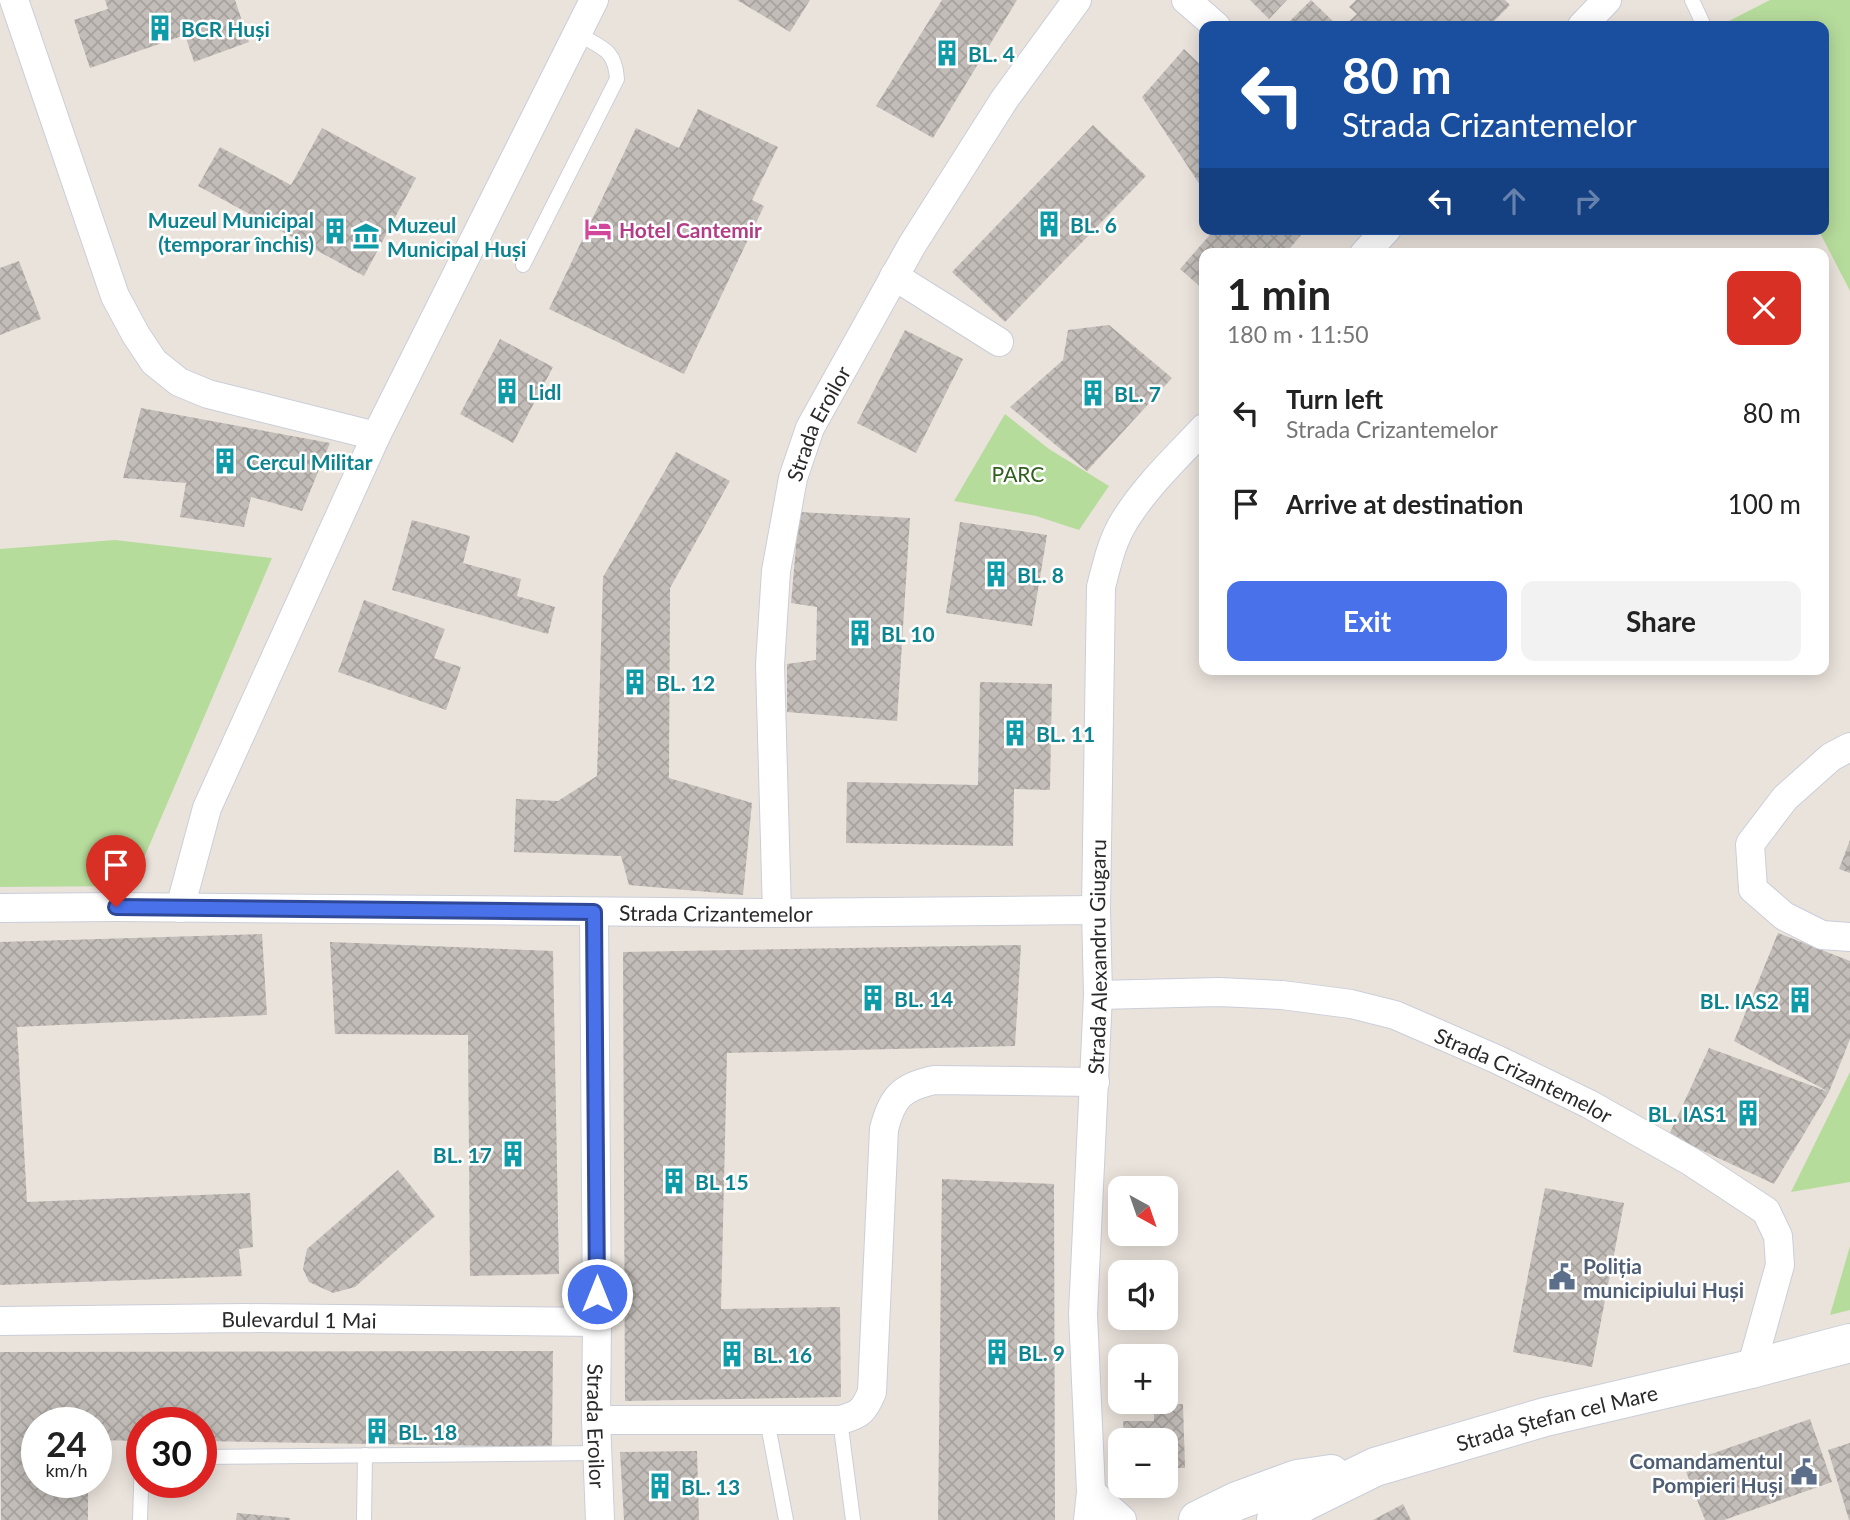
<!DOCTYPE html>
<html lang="en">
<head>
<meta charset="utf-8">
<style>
  body { margin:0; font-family:Lato,sans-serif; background:#f2f2f2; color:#222; height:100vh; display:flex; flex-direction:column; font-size:26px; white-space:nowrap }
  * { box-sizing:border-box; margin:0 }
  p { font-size:23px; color:#767676 }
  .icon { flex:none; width:38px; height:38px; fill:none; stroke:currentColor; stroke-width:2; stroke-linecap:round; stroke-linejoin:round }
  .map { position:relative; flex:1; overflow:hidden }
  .side { position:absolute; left:1199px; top:248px; width:630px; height:427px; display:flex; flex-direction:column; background:#fff; border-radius:14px; box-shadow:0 4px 18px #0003 }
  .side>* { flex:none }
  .banner { position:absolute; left:1199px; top:21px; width:630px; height:214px; border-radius:14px; box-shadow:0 4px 18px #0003; background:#1a4fa0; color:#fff; overflow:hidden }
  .needle { width:46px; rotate:140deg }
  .tools { position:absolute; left:1108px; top:1176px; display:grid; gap:14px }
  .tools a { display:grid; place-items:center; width:70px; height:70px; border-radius:14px; background:#fff; box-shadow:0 4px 18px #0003; font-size:35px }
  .speed { position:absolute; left:21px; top:1407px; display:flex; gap:14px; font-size:35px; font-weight:700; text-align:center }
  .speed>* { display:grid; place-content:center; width:91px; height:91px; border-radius:50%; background:#fff; box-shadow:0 4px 18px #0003; line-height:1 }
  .speed small { font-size:18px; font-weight:400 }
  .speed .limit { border:10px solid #d22; background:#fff; color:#111 }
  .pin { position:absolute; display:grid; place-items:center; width:60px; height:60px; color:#fff; margin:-72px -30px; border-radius:50% 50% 50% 0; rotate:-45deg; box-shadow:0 0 7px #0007 }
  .pin .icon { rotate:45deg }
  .me { position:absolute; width:77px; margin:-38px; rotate:0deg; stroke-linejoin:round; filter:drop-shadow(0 0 5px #0008) }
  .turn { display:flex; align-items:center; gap:24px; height:147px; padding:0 28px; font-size:32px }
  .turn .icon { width:91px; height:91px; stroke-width:2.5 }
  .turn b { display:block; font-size:49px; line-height:60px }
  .lanes { display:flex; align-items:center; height:66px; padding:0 28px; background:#0003; justify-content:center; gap:35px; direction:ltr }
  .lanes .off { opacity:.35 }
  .round { display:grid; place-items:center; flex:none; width:74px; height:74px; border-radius:14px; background:#f2f2f2 }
  .headline { display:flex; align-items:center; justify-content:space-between; height:119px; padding:0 28px }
  h1 { font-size:42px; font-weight:700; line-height:52px }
  .primary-button { display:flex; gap:14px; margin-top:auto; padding:14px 28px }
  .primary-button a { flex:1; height:80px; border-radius:14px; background:#4871ea; color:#fff; font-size:28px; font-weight:700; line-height:80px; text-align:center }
  .primary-button a+a { background:#f2f2f2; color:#222 }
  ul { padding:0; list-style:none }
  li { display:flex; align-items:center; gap:21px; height:91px; padding:0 28px }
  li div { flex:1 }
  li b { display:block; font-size:26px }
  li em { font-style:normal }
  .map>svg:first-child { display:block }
  .park { fill:#b6dc9c }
  .building { fill:url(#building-cross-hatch) }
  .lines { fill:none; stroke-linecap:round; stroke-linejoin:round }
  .lane-casing { stroke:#caced9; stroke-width:16 }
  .street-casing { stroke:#caced9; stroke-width:30 }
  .secondary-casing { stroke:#caced9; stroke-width:40 }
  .lane { stroke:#fff; stroke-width:14 }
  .street { stroke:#fff; stroke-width:28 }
  .secondary { stroke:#fff; stroke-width:38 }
  .route-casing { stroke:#2f4998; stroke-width:18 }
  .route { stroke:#4871ea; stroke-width:12 }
  .labels { text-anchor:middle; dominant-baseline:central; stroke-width:5; stroke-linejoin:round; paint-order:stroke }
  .culture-label { font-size:21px; font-weight:bold; fill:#0d838f; stroke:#fff; text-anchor:start }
  .hotel-label { font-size:21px; font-weight:bold; fill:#b23c85; stroke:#fff; text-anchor:start }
  .street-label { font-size:21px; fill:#292929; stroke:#fff }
  .park-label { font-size:21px; fill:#315f1f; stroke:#fff }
  .service-label { font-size:21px; font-weight:bold; fill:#4e5e75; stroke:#fff; text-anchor:start }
</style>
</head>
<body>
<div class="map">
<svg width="1850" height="1520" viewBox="0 0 1850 1520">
  <defs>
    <pattern id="building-cross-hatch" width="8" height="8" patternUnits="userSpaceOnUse" patternTransform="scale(1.75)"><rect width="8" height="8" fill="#c2bdb8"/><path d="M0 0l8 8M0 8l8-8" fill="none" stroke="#a7a29e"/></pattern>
  </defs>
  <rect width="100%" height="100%" fill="#eae3dc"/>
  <g class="park">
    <path d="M 1770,0 L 1850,0 L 1850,291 L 1818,229 L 1824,229 L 1824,26 L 1719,26 Z"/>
    <path d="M 1005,414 L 1049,449 L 1109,486 L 1079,530 L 1036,516 L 954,501 Z"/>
    <path d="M 115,540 L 272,558 L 132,886 L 0,887 L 0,549 Z"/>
    <path d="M 1850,1072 L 1850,1182 L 1791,1192 Z"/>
    <path d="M 1850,1246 L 1850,1310 L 1830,1315 Z"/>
  </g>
  <g class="building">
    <path d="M 105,0 L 235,0 L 249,42 L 194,62 L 185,35 L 90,68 L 74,20 L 108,9 Z"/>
    <path d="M 737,0 L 810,0 L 790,32 Z"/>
    <path d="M 942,0 L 1017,0 L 933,138 L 876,106 Z"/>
    <path d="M 1250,0 L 1287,0 L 1269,19 Z"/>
    <path d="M 1311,0 L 1338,26 L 1285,26 Z"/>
    <path d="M 1356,0 L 1505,0 L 1510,5 L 1489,26 L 1344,26 L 1357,14 L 1349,7 Z"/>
    <path d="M 1184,49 L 1204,68 L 1204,191 L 1142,97 Z"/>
    <path d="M 698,109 L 778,147 L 752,200 L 764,206 L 684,374 L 549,309 L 636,128 L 679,148 Z"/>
    <path d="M 1093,125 L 1146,176 L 1005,322 L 952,272 Z"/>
    <path d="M 322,128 L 416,178 L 364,276 L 198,186 L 220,147 L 291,185 Z"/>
    <path d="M 1215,229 L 1302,229 L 1302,234 L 1285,254 L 1204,254 L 1204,290 L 1180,269 Z"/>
    <path d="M 19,261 L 41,319 L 0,335 L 0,268 Z"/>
    <path d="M 1109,325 L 1172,378 L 1087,471 L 1010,407 L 1063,360 L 1068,330 Z"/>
    <path d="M 905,330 L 963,359 L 916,453 L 857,423 Z"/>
    <path d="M 500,339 L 553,367 L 513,443 L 460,414 Z"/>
    <path d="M 141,408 L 330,443 L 302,511 L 251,497 L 244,527 L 180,517 L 186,483 L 123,478 Z"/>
    <path d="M 676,452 L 730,481 L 670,588 L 669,778 L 752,803 L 743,895 L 629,885 L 621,856 L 514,852 L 516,799 L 558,801 L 597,776 L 603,577 Z"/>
    <path d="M 799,512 L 910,518 L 897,721 L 787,712 L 787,664 L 816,660 L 817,607 L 791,603 Z"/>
    <path d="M 412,520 L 470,536 L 463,563 L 521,579 L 517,596 L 555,607 L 548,634 L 392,590 Z"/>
    <path d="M 960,522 L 1047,535 L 1032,626 L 946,613 Z"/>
    <path d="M 364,600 L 445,629 L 434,658 L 461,667 L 446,710 L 338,672 Z"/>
    <path d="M 980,682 L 1052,684 L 1050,790 L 1014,789 L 1013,846 L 846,843 L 847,782 L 978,785 Z"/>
    <path d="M 1850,840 L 1850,873 L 1839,869 Z"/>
    <path d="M 1778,933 L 1850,961 L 1850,1039 L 1829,1092 L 1774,1184 L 1669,1135 L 1709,1048 L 1829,1092 L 1734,1041 Z"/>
    <path d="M 262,934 L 267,1015 L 17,1027 L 27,1202 L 250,1193 L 253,1247 L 239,1249 L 242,1276 L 0,1285 L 0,942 Z"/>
    <path d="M 330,942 L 553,951 L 559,1274 L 470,1276 L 468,1035 L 335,1034 Z"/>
    <path d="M 1021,945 L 1015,1046 L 727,1053 L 721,1309 L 840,1307 L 841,1397 L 625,1401 L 623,952 Z"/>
    <path d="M 398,1170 L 435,1216 L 355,1287 L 333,1293 L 309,1282 L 303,1269 L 307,1249 Z"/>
    <path d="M 942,1179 L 1054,1184 L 1055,1520 L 938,1520 Z"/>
    <path d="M 1545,1188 L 1624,1203 L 1592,1367 L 1513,1352 Z"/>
    <path d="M 553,1351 L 552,1447 L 201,1441 L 201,1423 L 142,1423 L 142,1441 L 96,1440 L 96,1423 L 37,1423 L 37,1482 L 88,1482 L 88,1520 L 1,1520 L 0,1352 Z"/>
    <path d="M 1183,1404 L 1185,1468 L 1166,1468 L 1166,1440 L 1124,1440 L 1123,1421 L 1154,1421 L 1154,1405 Z"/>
    <path d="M 1810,1419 L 1832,1482 L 1724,1520 L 1705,1520 L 1683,1464 Z"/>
    <path d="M 1850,1443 L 1850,1520 L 1849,1520 L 1828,1450 Z"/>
    <path d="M 697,1451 L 699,1520 L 624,1520 L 620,1452 Z"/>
    <path d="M 1403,1504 L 1411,1520 L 1373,1520 Z"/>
    <path d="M 237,1513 L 290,1518 L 290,1520 L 236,1520 Z"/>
  </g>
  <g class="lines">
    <g class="lane-casing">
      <g id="lane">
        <path d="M 1692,0 L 1704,26"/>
        <path d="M 523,265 L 617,79 C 615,49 602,48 578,34"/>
        <path d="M 767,1420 L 786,1520"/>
        <path d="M 840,1420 L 853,1520"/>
        <path d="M 201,1457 L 597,1453"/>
        <path d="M 140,1520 L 142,1458"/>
        <path d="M 364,1520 L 365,1455"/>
      </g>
    </g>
    <g class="street-casing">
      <g id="street">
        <path d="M 14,0 L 115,296 L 136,335 L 154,362 L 179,382 L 208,394 L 376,436"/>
        <path d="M 1186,0 L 1216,26"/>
        <path d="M 1582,26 L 1607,0"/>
        <path d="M 1364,254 L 1387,229"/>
        <path d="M 894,276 L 999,342"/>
        <path d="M 1850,747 L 1831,757 L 1785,798 L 1750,844 L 1753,889 L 1784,916 L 1822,935 L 1850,937"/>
        <path id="s1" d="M 0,908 L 115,907 L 777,913 L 1096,910"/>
        <path d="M 180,908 L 207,808 L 376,436 L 594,0"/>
        <path id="s2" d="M 594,912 L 597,1322 L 596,1420 L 600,1520"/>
        <path id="s3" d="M 777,913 L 770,665 L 776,571 L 793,478 L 810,428 L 912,245 L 1004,100 L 1077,0"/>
        <path id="s4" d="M 1098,995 L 1219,992 L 1282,995 L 1351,1004 L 1395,1015 L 1496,1059 L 1589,1104 L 1690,1161 L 1766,1211 L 1778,1236 L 1780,1265 L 1751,1369"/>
        <path id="s5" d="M 0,1321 L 244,1318 L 597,1322"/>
        <path d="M 596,1420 L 840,1420 C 860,1415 864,1411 872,1392 L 884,1129 C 892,1097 902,1087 934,1080 L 1095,1082"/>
        <path d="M 1091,1492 L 1122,1520"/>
        <path id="s6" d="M 1088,1520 L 1091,1492 L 1083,1314 L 1098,995 L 1096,910 L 1101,587 C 1107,564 1112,540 1125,520 C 1146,486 1177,457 1204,428"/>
      </g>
    </g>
    <g class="secondary-casing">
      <g id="secondary">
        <path d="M 1198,1520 L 1237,1501 L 1297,1479 L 1331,1474"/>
        <path id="s7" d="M 1276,1520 L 1304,1502 L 1375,1467 L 1545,1417 L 1751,1369 L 1850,1343"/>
      </g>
    </g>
    <use href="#lane" class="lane"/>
    <use href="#street" class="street"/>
    <use href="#secondary" class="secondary"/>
  </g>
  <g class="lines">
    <g class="route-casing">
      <path id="route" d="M 116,907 L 594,912 L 597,1294"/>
    </g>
    <use href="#route" class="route"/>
  </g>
  <defs>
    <g id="building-bare" transform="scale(2.1)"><path d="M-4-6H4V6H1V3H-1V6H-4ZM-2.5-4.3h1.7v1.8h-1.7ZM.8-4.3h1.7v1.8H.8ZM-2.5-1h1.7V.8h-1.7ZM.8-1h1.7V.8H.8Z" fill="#0f9aa8" stroke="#fff" stroke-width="2.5" paint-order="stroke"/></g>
    <g id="hotel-bare" transform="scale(2.1)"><path d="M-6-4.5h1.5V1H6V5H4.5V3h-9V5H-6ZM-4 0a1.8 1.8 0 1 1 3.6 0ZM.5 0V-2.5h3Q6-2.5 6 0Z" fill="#d1479c" stroke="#fff" stroke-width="2.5" paint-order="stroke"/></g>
    <g id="museum-bare" transform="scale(2.1)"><path d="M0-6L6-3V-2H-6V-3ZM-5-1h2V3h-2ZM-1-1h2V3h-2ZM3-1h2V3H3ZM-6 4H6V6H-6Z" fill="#0f9aa8" stroke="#fff" stroke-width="2.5" paint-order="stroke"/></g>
    <g id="civic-bare" transform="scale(2.1)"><path d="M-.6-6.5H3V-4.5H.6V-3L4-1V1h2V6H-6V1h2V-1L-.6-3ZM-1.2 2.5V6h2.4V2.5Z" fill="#5c6f8a" stroke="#fff" stroke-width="2.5" paint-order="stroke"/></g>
  </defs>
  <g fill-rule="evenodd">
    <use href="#building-bare" x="160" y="28"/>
    <use href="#building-bare" x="947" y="53"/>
    <use href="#building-bare" x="1049" y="224"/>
    <use href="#hotel-bare" x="598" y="229"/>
    <use href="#building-bare" x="335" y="231"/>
    <use href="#museum-bare" x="366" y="236"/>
    <use href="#building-bare" x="507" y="391"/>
    <use href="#building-bare" x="1093" y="393"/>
    <use href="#building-bare" x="225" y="461"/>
    <use href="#building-bare" x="996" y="574"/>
    <use href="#building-bare" x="860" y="633"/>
    <use href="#building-bare" x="635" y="682"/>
    <use href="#building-bare" x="1015" y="733"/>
    <use href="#building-bare" x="873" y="998"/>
    <use href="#building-bare" x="1800" y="1000"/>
    <use href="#building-bare" x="1748" y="1113"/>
    <use href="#building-bare" x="513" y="1154"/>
    <use href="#building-bare" x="674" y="1181"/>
    <use href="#civic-bare" x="1562" y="1277"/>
    <use href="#building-bare" x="997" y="1352"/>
    <use href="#building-bare" x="732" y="1354"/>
    <use href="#building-bare" x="377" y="1431"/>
    <use href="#civic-bare" x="1804" y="1472"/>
    <use href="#building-bare" x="660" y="1486"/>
  </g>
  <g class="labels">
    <g class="culture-label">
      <text x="181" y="28">BCR Huși</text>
      <text x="968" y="53">BL. 4</text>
      <text x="314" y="219" text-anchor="end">Muzeul Municipal<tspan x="314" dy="24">(temporar închis)</tspan></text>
      <text x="387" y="224">Muzeul<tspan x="387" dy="24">Municipal Huși</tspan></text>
      <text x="1070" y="224">BL. 6</text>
      <text x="528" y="391">Lidl</text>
      <text x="1114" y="393">BL. 7</text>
      <text x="246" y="461">Cercul Militar</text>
      <text x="1017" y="574">BL. 8</text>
      <text x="881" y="633">BL 10</text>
      <text x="656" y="682">BL. 12</text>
      <text x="1036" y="733">BL. 11</text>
      <text x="894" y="998">BL. 14</text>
      <text x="1779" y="1000" text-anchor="end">BL. IAS2</text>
      <text x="1727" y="1113" text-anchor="end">BL. IAS1</text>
      <text x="492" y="1154" text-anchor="end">BL. 17</text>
      <text x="695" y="1181">BL 15</text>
      <text x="1018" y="1352">BL. 9</text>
      <text x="753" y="1354">BL. 16</text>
      <text x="398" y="1431">BL. 18</text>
      <text x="681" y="1486">BL. 13</text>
    </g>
    <g class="hotel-label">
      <text x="619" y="229">Hotel Cantemir</text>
    </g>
    <g class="street-label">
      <text stroke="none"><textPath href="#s3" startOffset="497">Strada Eroilor</textPath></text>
      <text stroke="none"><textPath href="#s1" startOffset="716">Strada Crizantemelor</textPath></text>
      <text stroke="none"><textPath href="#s6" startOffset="564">Strada Alexandru Giugaru</textPath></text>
      <text stroke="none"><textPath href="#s4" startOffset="441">Strada Crizantemelor</textPath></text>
      <text stroke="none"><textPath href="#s5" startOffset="299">Bulevardul 1 Mai</textPath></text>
      <text stroke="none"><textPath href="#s7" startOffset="301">Strada Ștefan cel Mare</textPath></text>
      <text stroke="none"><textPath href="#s2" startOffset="514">Strada Eroilor</textPath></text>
    </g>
    <g class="park-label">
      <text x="1018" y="473">PARC</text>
    </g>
    <g class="service-label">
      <text x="1583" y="1265">Poliția<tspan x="1583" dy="24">municipiului Huși</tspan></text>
      <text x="1783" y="1460" text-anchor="end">Comandamentul<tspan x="1783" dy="24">Pompieri Huși</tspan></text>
    </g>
  </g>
</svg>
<div class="tools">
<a><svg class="needle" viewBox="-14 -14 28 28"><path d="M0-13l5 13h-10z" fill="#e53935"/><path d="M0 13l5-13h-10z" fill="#767676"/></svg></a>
<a><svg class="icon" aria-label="sound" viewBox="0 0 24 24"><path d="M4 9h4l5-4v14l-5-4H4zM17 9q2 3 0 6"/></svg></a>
<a>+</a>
<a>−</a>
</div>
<div class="speed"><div>24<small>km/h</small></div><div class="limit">30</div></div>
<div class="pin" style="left:116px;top:907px;background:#d93025"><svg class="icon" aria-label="arrive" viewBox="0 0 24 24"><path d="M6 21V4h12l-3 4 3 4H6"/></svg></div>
<svg class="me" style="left:597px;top:1294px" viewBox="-20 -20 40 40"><circle r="17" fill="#4871ea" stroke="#fff" stroke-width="3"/><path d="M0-11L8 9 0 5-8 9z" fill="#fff"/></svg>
<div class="banner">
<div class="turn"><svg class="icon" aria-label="left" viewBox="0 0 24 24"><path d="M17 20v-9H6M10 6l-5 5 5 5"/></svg><div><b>80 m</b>Strada Crizantemelor</div></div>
<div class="lanes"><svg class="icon" aria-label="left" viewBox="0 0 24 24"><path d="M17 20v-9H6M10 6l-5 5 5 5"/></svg><svg class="icon off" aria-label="ahead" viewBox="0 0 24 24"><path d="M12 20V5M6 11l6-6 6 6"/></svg><svg class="icon off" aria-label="right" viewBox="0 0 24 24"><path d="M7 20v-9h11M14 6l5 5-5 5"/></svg></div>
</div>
<section class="side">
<div class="headline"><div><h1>1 min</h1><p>180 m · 11:50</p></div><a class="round" style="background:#d93025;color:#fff"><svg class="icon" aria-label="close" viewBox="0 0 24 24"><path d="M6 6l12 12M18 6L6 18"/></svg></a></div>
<ul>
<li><svg class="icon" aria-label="left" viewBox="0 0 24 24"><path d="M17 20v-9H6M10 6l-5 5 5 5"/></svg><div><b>Turn left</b><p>Strada Crizantemelor</p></div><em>80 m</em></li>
<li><svg class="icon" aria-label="arrive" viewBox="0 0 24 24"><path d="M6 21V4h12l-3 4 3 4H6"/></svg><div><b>Arrive at destination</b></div><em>100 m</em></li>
</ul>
<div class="primary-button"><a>Exit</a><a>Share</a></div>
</section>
</div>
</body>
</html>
